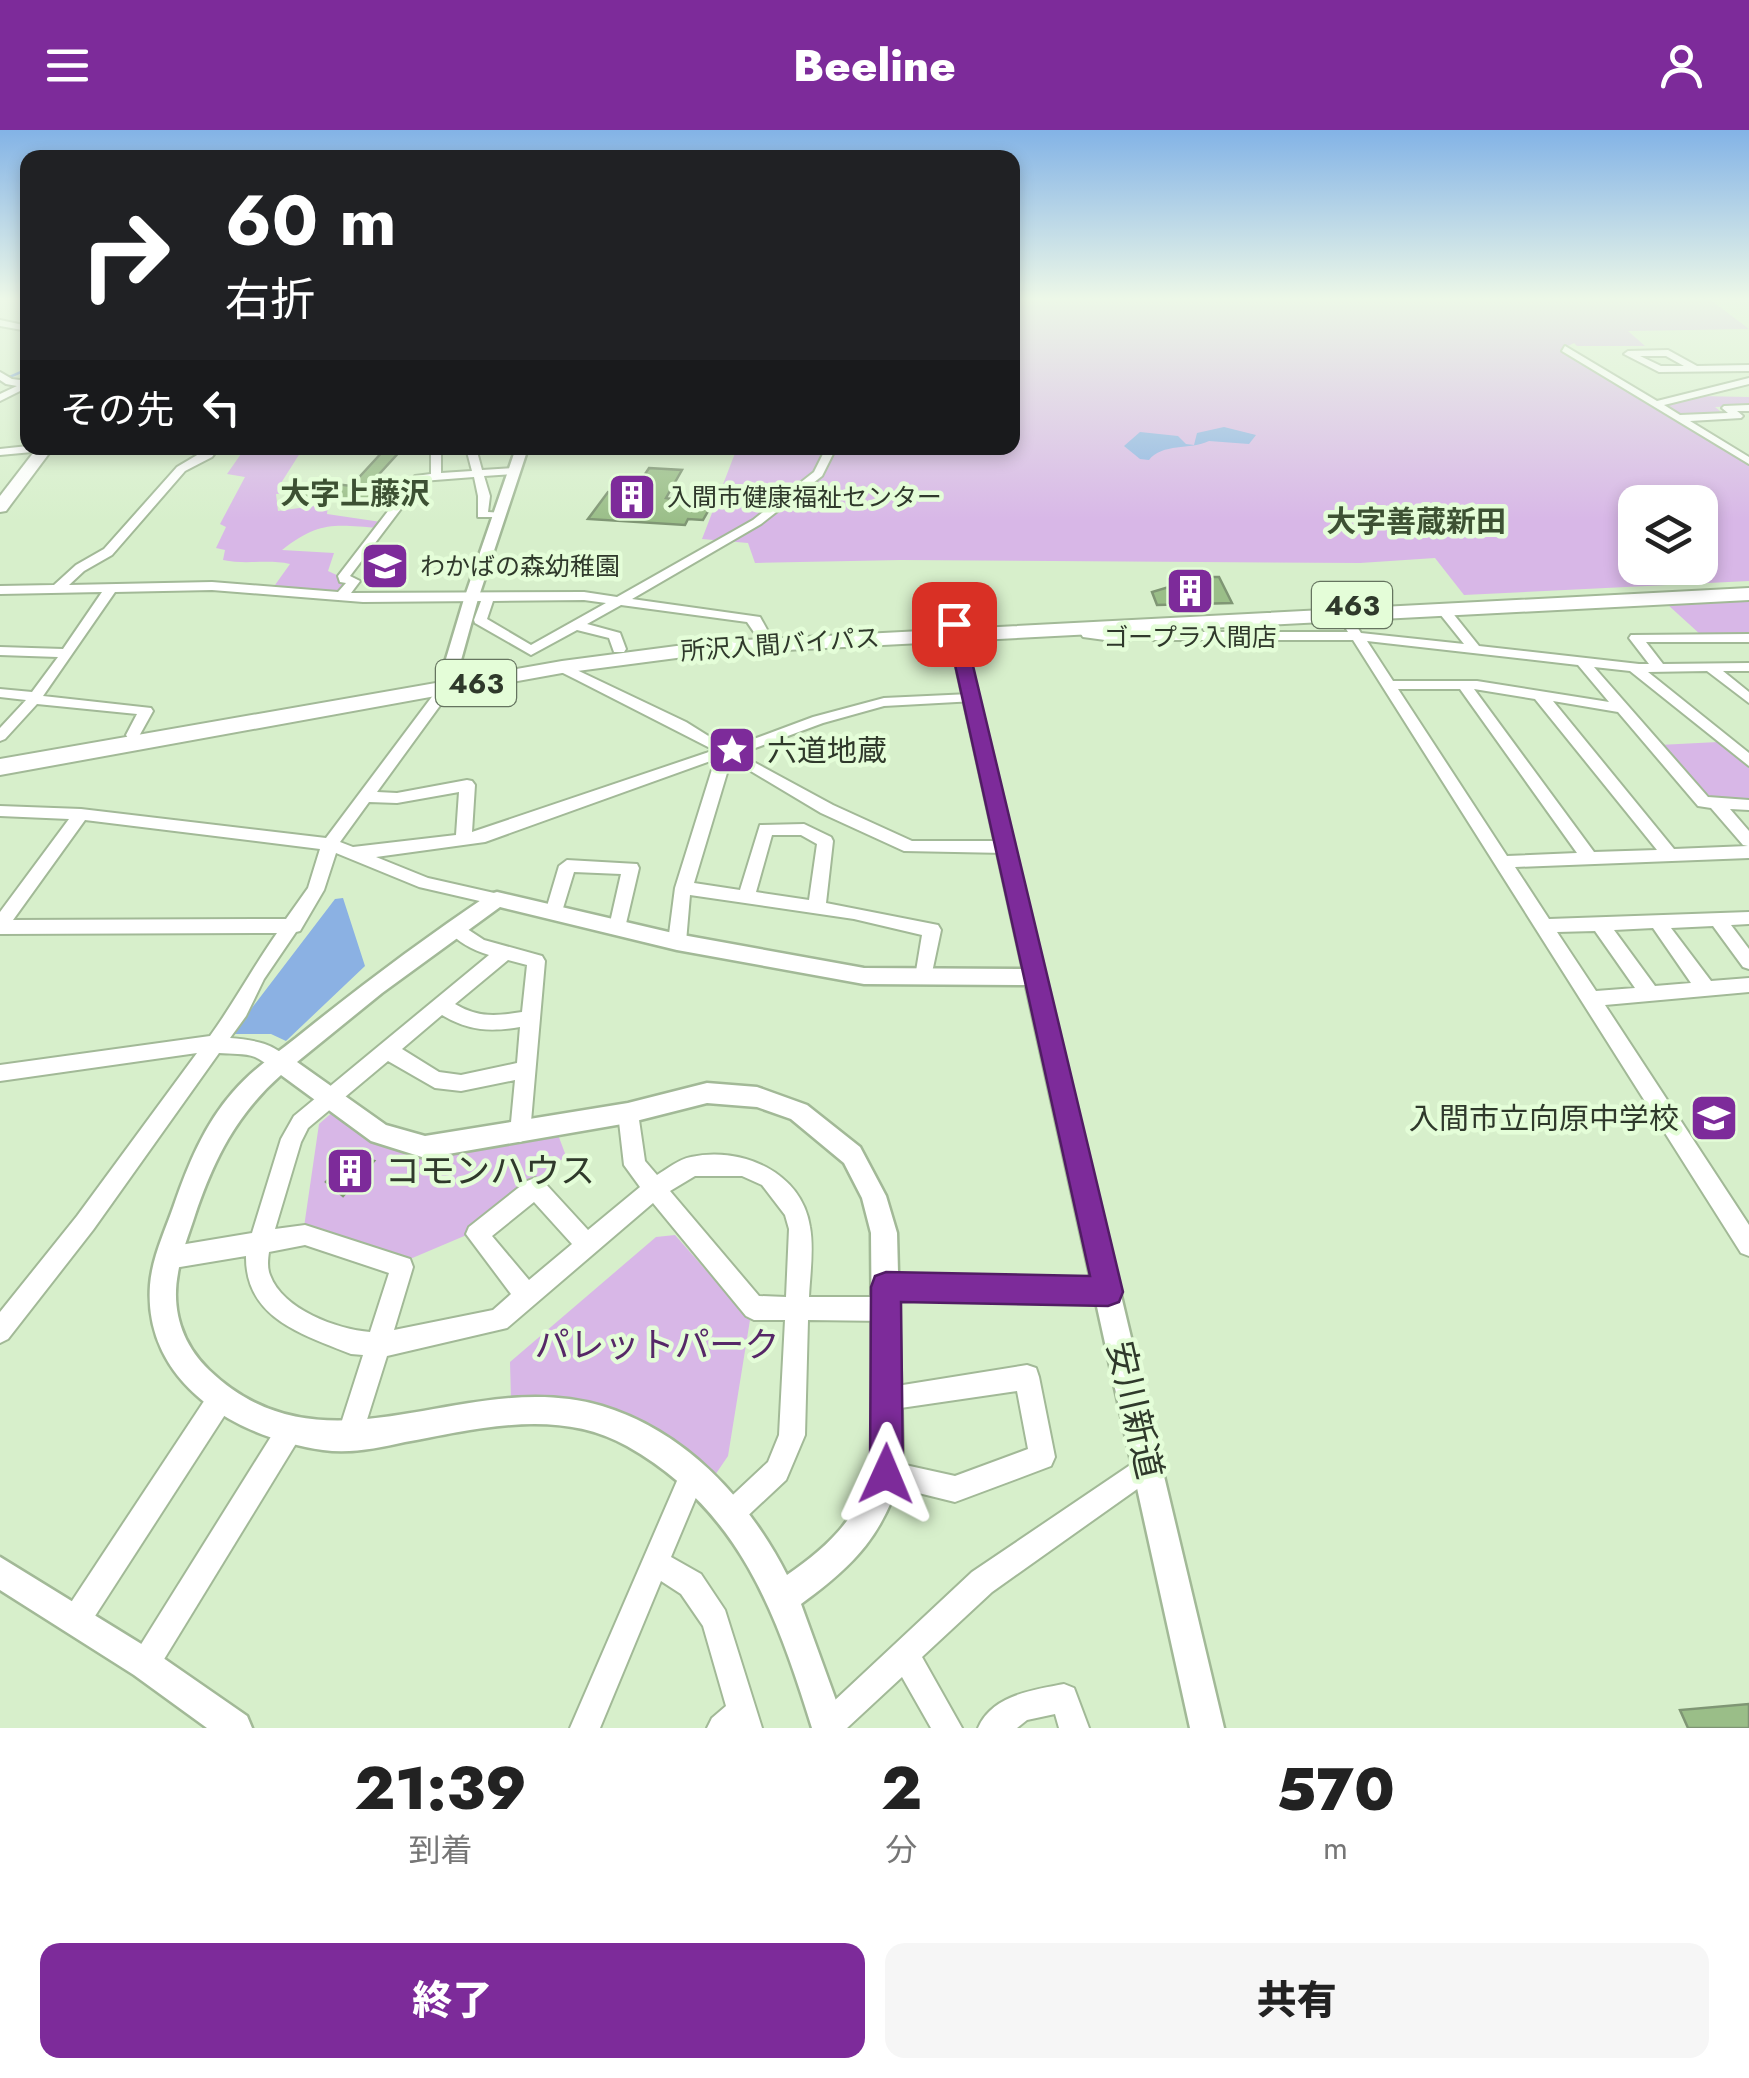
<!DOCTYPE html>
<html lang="ja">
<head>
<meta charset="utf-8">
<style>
  body { margin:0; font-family:Jost,"Noto Sans JP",sans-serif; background:#f6f6f6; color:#222; height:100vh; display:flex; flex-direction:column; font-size:38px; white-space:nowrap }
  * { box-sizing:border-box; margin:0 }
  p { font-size:32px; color:#767676 }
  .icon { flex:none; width:55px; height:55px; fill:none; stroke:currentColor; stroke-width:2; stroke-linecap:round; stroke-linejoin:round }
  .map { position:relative; height:1598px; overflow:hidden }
  .sheet { display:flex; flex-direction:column; background:#fff; flex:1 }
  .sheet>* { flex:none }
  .hud { position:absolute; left:20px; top:20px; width:1000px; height:305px; border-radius:20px; box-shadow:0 5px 15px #0003; background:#202124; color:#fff; overflow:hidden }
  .controls { position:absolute; left:1618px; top:355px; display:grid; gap:20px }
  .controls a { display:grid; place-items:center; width:100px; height:100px; border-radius:20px; background:#fff; box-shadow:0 5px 15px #0003; font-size:50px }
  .pin { position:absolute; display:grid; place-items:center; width:85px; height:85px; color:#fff; margin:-42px; border-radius:20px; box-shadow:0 5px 15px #0006 }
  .me { position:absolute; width:110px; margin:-55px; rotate:1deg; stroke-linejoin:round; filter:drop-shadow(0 0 8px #0008) }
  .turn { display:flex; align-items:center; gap:35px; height:210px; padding:0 40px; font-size:45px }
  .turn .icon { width:130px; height:130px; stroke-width:2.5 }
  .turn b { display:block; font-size:70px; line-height:85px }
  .then { display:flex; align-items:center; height:95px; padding:0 40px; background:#0003; gap:20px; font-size:38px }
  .eta { display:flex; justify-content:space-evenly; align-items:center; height:170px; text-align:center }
  .eta b { font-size:60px; font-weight:800; line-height:70px }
  .cta { display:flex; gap:20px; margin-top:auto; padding:20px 40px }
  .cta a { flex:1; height:115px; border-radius:20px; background:#7d2b9a; color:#fff; font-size:40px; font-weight:800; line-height:115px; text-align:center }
  .cta a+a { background:#f6f6f6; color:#222 }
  header { display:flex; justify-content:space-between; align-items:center; height:130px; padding:0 40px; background:#7d2b9a; color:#fff; font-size:45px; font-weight:800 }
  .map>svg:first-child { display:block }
  .green { fill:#d8b7e7; fill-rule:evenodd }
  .water { fill:#8bb1e3 }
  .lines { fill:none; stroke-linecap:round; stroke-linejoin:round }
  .stream { stroke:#8bb1e3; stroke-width:2.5 }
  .building { fill:#9abe88; stroke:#7f9674; stroke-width:2.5 }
  .minor-casing { stroke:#a2b997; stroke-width:4 }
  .tertiary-casing { stroke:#a2b997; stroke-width:5 }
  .primary-casing { stroke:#a2b997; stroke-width:4 }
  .trunk-casing { stroke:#a2b997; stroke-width:4 }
  .minor { fill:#fff; fill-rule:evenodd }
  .tertiary { fill:#fff; fill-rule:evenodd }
  .primary { fill:#fff; fill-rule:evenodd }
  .trunk { fill:#fff; fill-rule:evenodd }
  .route { fill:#7d2b9a; stroke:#511c64; stroke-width:2.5 }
  .labels { text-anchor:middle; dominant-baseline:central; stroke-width:9; stroke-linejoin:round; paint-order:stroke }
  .far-poi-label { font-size:25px; fill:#2f392b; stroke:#e4fdd8; text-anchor:start }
  .far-street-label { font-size:25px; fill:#2f392b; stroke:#e4fdd8 }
  .shield { fill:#e4fdd8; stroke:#65745f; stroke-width:2.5 }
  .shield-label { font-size:28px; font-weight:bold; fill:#2f392b }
  .far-quarter-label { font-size:30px; font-weight:bold; fill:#3d5133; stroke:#e4fdd8 }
  .poi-label { font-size:30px; fill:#2f392b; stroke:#e4fdd8; text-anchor:start }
  .near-poi-label { font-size:35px; fill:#2f392b; stroke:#e4fdd8; text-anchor:start }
  .near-park-label { font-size:35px; fill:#562867; stroke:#e4fdd8 }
  .near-street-label { font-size:35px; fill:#2f392b; stroke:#e4fdd8 }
</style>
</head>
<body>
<header><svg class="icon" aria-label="menu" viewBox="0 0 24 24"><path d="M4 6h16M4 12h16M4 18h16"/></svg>Beeline<svg class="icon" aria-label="person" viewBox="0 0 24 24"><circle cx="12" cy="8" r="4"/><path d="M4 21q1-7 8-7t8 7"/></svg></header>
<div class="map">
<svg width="1749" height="1598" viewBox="0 0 1749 1598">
  <rect width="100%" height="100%" fill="#d7efcb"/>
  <g class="green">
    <path d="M 1013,168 L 1708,168 L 1749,199 L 1628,201 L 1645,216 L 1577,216 L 1574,213 L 1564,218 L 1749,332 L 1749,451 L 1464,465 L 1435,428 L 1360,433 L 901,430 L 755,433 L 748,413 L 702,409 L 737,318 L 1012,318 ZM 1635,372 L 1700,372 L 1700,438 L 1635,438 Z"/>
    <path d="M 1698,266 L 1749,267 L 1749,276 L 1715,277 L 1725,285 L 1682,286 L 1661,274 Z"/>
    <path d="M 274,318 L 328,318 L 302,320 L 281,353 L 303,362 L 276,364 L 278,381 L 328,374 L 327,384 L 381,392 L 380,398 C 335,395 320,390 282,420 L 334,423 L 328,441 L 341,447 L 347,464 L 311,463 L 275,455 L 290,434 C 267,429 246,435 223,430 L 225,420 L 216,418 L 226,397 L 220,394 L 245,347 L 227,344 L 243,321 Z"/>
    <path d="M 1749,470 L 1749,505 L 1701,505 L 1667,474 Z"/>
    <path d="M 1718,612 L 1749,637 L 1749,671 L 1708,670 L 1659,615 Z"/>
    <path d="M 335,980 L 389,1016 L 557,1002 L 566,1026 L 469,1104 L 410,1129 L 304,1097 L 319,994 Z"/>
    <path d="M 675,1105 L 750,1190 L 728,1326 L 713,1348 L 685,1330 L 511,1270 L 510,1232 L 656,1107 Z"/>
  </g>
  <g class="water">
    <path d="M 1224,297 L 1256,305 L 1249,314 L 1209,311 C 1190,320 1162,313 1149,330 L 1140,329 L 1124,316 L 1140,302 L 1178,306 L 1186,314 L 1194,315 L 1197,303 Z"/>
    <path d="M 343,768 L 365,836 L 286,911 L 271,904 L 232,904 L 335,769 Z"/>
  </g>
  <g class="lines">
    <path class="stream" d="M 0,251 L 28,239"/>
  </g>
  <g class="building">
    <path d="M 386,318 L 402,319 L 372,352 L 388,354 L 365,373 L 319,367 L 312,373 L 296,371 L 320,352 L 351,356 Z"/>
    <path d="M 649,338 L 682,340 L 666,368 L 711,376 L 703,390 L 688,389 L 685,395 L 588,389 L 608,362 L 632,364 Z"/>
    <path d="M 1202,447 L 1219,447 L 1232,473 L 1157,475 L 1152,462 Z"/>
    <path d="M 351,1025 L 374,1031 L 343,1066 L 326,1052 Z"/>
    <path d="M 1749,1574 L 1749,1598 L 1688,1598 L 1680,1580 Z"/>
  </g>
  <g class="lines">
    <g class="minor-casing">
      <g id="minor">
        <path d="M 0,190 L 28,196 L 28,201 L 0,196 Z"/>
        <path d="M 28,216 L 28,223 L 23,223 L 23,219 Z"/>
        <path d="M 1565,216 L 1657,271 L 1749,248 L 1749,254 L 1664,275 L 1680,285 L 1728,283 L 1722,278 L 1724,276 L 1749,275 L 1749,281 L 1737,281 L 1743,286 L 1741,288 L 1690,291 L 1749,327 L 1749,334 L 1562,221 Z"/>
        <path d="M 1668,220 L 1697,236 L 1749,235 L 1749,241 L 1659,242 L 1624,224 L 1628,221 ZM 1640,226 L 1666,226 L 1684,236 L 1661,236 Z"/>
        <path d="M 0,242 L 12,249 L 28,251 L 28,257 L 0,271 L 0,264 L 17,256 L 6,254 L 0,250 Z"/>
        <path d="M 28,316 L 48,318 L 43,321 L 0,325 L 0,319 Z"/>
        <path d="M 209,318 L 219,318 L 212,327 L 185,341 L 112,425 L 84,441 L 69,455 L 212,452 L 338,462 L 346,453 L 340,452 L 338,446 L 415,346 L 431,344 L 431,318 L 441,318 L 441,343 L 472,341 L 466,318 L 476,318 L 482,340 L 514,338 L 519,341 L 514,344 L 484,346 L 490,366 L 488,382 L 503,383 L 503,387 L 478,387 L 478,366 L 474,347 L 422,351 L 350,446 L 360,451 L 351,463 L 584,462 L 617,467 L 753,390 L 814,342 L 826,318 L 836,318 L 822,346 L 761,394 L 632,469 L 760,487 L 770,505 L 768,508 L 758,508 L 747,492 L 621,475 L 587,494 L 620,503 L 626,519 L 624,522 L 614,522 L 609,508 L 577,500 L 531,525 L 475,493 L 474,490 L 481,471 L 363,472 L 212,460 L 115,462 L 43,566 L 151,578 L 153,581 L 138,608 L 128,608 L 126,605 L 137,584 L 37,574 L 5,609 L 0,611 L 0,598 L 26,570 L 0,567 L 0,559 L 32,562 L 58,527 L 0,525 L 0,517 L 63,519 L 102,462 L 0,464 L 0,456 L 54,455 L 76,435 L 104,419 L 177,337 ZM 584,470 L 606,473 L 531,515 L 487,489 L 493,471 Z"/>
        <path d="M 1337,471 L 1341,472 L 1361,503 L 1464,514 L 1436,479 L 1442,475 L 1447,476 L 1479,516 L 1639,534 L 1649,534 L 1629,508 L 1631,505 L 1749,504 L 1749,512 L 1646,512 L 1663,534 L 1749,533 L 1749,541 L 1723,541 L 1749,562 L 1749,573 L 1707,541 L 1648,542 L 1749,623 L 1749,636 L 1630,541 L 1594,537 L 1708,667 L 1749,670 L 1749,680 L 1730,679 L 1749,701 L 1749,728 L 1515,737 L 1549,789 L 1749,782 L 1749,794 L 1731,795 L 1749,819 L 1749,839 L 1743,837 L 1713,796 L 1671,798 L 1711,851 L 1749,848 L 1749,862 L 1605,875 L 1749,1095 L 1749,1126 L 1741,1123 L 1353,510 L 1105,510 L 1083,507 L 1077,498 L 1084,494 L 1092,501 L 1105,502 L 1348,502 L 1331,475 ZM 1367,511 L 1578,535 L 1609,572 L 1477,551 L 1393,551 ZM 1398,559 L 1460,559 L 1577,723 L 1507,726 ZM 1474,559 L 1535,569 L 1657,720 L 1594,722 ZM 1553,571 L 1618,582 L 1698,676 L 1711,678 L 1743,715 L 1748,716 L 1674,719 ZM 1653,798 L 1691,853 L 1655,856 L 1614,800 ZM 1595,801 L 1635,858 L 1596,861 L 1557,802 Z"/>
        <path d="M 562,533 L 686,592 L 726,617 L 724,620 L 714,620 L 577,550 L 557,540 L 557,534 Z"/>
        <path d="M 445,555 L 452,559 L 377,662 L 397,663 L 467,650 L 472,651 L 475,655 L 472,702 L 706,623 L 711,621 L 718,626 L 716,629 L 485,712 L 376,727 L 428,748 L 503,765 L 506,769 L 497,775 L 419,757 L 336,723 L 324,760 L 300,801 L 296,802 L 264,849 L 246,886 L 230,908 C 253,910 277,913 291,933 L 288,939 C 273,942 268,933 255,927 C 245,923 231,924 219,923 L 93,1100 L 8,1209 L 0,1213 L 0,1182 L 77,1086 L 197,923 L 0,951 L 0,935 L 210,906 C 234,873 253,837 277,803 L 0,804 L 0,782 L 69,689 L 0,686 L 0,676 L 81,679 L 326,708 L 440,556 ZM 459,662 L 456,705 L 353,717 L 340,712 L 369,672 L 397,673 ZM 85,690 L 320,719 L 308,758 L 286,789 L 13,790 Z"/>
        <path d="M 970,564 L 977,568 L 975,571 L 884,576 L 823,593 L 739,624 L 833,675 L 912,711 L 1005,711 L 1013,717 L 1005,723 L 904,721 L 821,683 L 729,628 L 734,624 L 730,620 L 732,617 L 813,587 L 884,568 Z"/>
        <path d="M 722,628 L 730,633 L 694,753 L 740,760 L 760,695 L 804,694 L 831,707 L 833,711 L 826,773 L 938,795 L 941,800 L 930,852 L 918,852 L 915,847 L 922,805 L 854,789 L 690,765 L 686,812 L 683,817 L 671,817 L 668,812 L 675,758 L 714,633 ZM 772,705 L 801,705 L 817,714 L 809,770 L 756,762 Z"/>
        <path d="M 567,730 L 637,734 L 639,738 L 624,802 L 612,802 L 609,797 L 621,744 L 574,742 L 560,788 L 548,788 L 545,783 L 559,736 Z"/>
        <path d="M 455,791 L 484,810 L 542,826 L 545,831 L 530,1003 L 527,1009 L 520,1012 L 513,1009 L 510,1003 L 515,950 L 461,961 L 435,958 L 388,931 L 308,998 L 301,1012 L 275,1099 L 305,1095 L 410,1129 L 413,1137 L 394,1200 L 493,1180 L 511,1164 L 466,1104 L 469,1097 L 527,1051 L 535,1048 L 543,1051 L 588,1100 L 640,1057 L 624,1035 L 618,983 L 621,977 L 628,974 L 635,977 L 638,983 L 645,1031 L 657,1045 C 667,1039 679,1029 691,1027 C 741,1016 802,1042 810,1097 C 814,1119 810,1145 809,1167 L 884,1167 L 878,1165 L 875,1157 L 878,1149 L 886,1146 L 1108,1150 L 1116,1153 L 1119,1161 L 1116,1169 L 1108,1172 L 888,1168 L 894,1171 L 898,1179 L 894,1187 L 886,1191 L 808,1190 L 805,1305 L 786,1350 L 739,1394 L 730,1398 L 721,1394 L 717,1385 L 721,1376 L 768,1332 L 779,1305 L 785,1190 L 754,1190 L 746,1186 L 653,1073 L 507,1198 L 387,1226 L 359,1315 L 350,1319 L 341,1315 L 337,1306 L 363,1225 L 351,1224 C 302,1204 245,1188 246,1126 L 168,1139 L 160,1136 L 157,1128 L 160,1120 L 168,1117 L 252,1103 L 281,1009 L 294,986 L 489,825 C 473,820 457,812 446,798 ZM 508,830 L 527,835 L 522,882 C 497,886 478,888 455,874 ZM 442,885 C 469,901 490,902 520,897 L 517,933 L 461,945 L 439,942 L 402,919 ZM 695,1046 L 742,1046 L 762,1055 L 785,1085 L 789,1099 L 786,1167 L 759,1166 L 670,1061 ZM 534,1072 L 572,1114 L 529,1150 L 492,1106 ZM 305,1115 L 389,1143 L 370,1202 C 337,1199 283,1180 270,1145 C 267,1138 268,1129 269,1122 Z"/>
        <path d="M 1027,1235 L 1036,1238 L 1039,1247 L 1055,1327 L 1051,1336 L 955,1372 L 878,1353 L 874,1344 L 878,1335 L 887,1331 L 955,1346 L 1028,1319 L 1017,1261 L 887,1280 L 878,1277 L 875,1268 L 878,1259 Z"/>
        <path d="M 221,1256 L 230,1259 L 233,1268 L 230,1277 L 86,1500 L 76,1504 L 66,1500 L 62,1490 L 66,1480 L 212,1259 Z"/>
        <path d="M 291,1286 L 300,1289 L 303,1298 L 300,1307 L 155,1544 L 145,1548 L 135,1544 L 131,1534 L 135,1524 L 282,1289 Z"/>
        <path d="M 1148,1323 L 1157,1327 L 1161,1336 L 1157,1345 L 992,1462 L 922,1527 L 962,1598 L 931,1598 L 902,1547 L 847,1598 L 814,1598 L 818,1586 L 972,1442 Z"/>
        <path d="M 692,1333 L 701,1337 L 705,1346 L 671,1427 L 701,1444 L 725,1480 L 762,1598 L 707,1598 L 712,1588 L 726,1576 L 703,1496 L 681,1464 L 661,1451 L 600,1598 L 570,1598 L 683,1337 Z"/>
        <path d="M 1064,1554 L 1074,1558 L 1089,1598 L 1059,1598 L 1055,1584 L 1027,1590 L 1017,1598 L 978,1598 C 992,1565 1033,1560 1064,1554 Z"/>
      </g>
    </g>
    <g class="tertiary-casing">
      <g id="tertiary">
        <path d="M 516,318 L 528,318 L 478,469 L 453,559 L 451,562 L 439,562 L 437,559 L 464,469 Z"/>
        <path d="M 954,490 L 961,494 L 1224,1598 L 1190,1598 L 1026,855 L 864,854 L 677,820 L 500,777 L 382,863 L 297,932 L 386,995 L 425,1006 L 628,973 L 707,953 L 757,957 L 807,975 L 860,1017 L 886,1066 L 897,1103 L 903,1338 C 884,1404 856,1434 801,1474 L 846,1598 L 812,1598 C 776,1482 739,1379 627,1316 C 558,1277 477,1299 405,1312 C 378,1318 350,1324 323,1320 C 237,1308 143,1253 150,1155 C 152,1128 165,1101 174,1075 C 188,1035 204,995 233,962 C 251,941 274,925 296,908 C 359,857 423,809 490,764 L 497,762 L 677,804 L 864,838 L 1023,839 L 947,494 ZM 281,945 L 371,1011 L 425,1028 L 628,993 L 707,973 L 757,977 L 791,989 L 844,1033 L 862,1068 L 871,1103 L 873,1338 C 859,1387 829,1416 787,1445 C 749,1370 685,1301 602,1276 C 466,1235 327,1353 209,1240 C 182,1214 171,1180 178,1143 C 181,1123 189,1104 195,1085 C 214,1029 236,985 281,945 Z"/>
        <path d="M 0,1427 L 156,1523 L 247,1586 L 252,1598 L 207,1598 L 134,1545 L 0,1460 Z"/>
      </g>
    </g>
    <g class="primary-casing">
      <path id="primary" d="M 37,318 L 53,318 L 6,381 L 0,382 L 0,366 Z"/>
    </g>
    <g class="trunk-casing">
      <path id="trunk" d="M 1749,458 L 1749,470 L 707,524 L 562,543 L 0,645 L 0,629 L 562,531 L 707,512 Z"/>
    </g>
    <use href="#minor" class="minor"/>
    <use href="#tertiary" class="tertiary"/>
    <use href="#primary" class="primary"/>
    <use href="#trunk" class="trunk"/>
  </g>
  <linearGradient id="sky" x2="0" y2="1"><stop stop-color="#83b3e6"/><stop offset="0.43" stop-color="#edf8e8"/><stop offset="1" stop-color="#edf8e8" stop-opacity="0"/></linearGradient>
  <rect width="1749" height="392" fill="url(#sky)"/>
  <path class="route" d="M 948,491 L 963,494 L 1123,1162 L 1119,1172 L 1108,1176 L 901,1172 L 903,1344 L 898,1356 L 886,1361 L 875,1356 L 870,1344 L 871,1157 L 875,1146 L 886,1142 L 1090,1146 L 946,494 Z"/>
  <defs>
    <g id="building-square" transform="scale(2.5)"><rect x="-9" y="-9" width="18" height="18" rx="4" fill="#7d2b9a" stroke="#e4fdd8"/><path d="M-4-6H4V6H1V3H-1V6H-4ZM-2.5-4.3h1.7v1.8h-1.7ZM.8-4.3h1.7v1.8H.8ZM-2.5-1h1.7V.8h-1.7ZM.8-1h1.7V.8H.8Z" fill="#fff"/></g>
    <g id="school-square" transform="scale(2.5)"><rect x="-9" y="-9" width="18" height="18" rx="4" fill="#7d2b9a" stroke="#e4fdd8"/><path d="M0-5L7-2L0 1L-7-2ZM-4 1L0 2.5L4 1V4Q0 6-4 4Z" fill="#fff"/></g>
    <g id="sight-square" transform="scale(2.5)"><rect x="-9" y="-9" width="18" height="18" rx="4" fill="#7d2b9a" stroke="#e4fdd8"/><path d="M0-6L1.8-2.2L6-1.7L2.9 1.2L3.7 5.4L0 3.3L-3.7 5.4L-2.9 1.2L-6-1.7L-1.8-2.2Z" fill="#fff"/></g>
  </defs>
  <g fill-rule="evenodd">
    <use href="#building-square" x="632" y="367"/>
    <use href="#school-square" x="385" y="436"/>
    <use href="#building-square" x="1190" y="461"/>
    <use href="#sight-square" x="732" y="620"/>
    <use href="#school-square" x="1714" y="988"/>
    <use href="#building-square" x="350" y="1041"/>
  </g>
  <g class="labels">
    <g class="far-poi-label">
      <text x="667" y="367">入間市健康福祉センター</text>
      <text x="420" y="436">わかばの森幼稚園</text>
      <text x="1190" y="507" text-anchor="middle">ゴープラ入間店</text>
    </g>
    <g class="far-street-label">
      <text transform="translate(780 514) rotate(-4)">所沢入間バイパス</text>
    </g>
    <g class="shield">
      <rect x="1312" y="452" width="80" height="46" rx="8"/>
      <rect x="436" y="530" width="80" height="46" rx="8"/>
    </g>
    <g class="shield-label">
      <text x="1352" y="475">463</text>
      <text x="476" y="553">463</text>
    </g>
    <g class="far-quarter-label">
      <text x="355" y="363">大字上藤沢</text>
      <text x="1416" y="391">大字善蔵新田</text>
    </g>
    <g class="poi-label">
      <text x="767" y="620">六道地蔵</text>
      <text x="1679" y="988" text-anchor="end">入間市立向原中学校</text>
    </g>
    <g class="near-poi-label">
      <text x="385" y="1041">コモンハウス</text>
    </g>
    <g class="near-park-label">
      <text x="657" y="1215">パレットパーク</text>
    </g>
    <g class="near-street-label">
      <text transform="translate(1135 1280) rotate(77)">安川新道</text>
    </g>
  </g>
</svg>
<div class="controls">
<a><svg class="icon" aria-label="layers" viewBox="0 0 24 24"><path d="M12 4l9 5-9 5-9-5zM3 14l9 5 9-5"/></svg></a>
</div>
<div class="pin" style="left:954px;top:494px;background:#d93025"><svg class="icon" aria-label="arrive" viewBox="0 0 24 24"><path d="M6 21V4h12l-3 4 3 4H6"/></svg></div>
<svg class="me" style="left:886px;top:1344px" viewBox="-20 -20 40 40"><path d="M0-17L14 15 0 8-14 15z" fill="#7d2b9a" stroke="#fff" stroke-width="4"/></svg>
<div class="hud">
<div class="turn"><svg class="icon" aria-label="right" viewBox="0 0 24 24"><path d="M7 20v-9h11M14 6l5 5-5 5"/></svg><div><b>60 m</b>右折</div></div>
<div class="then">その先<svg class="icon" aria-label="left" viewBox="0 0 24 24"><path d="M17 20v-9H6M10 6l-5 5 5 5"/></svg></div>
</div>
</div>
<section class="sheet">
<div class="eta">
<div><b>21:39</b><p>到着</p></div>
<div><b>2</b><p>分</p></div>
<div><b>570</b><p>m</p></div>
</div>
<div class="cta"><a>終了</a><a>共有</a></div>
</section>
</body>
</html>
